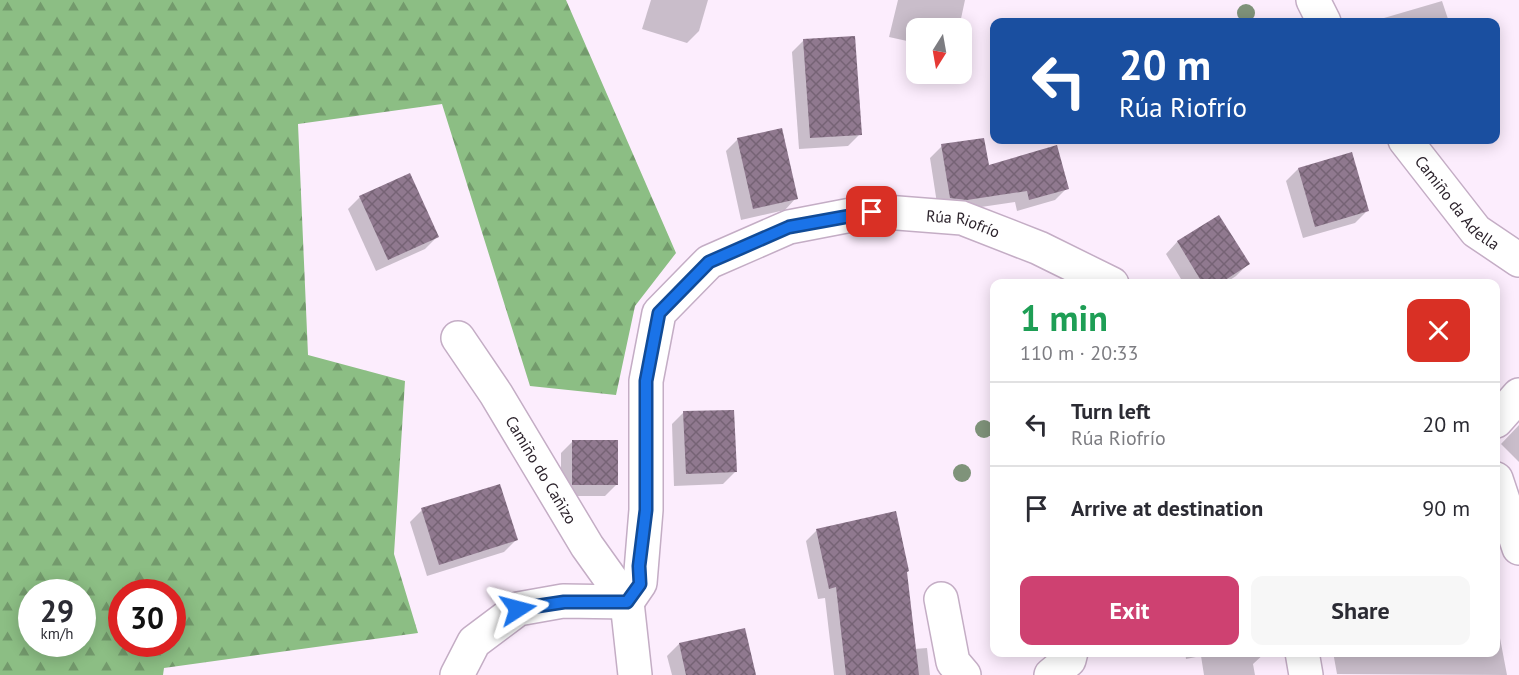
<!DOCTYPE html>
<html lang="en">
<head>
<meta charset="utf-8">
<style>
  body { margin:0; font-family:"PT Sans",sans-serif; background:#f7f7f7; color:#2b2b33; height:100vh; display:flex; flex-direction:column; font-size:22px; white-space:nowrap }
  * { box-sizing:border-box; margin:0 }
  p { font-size:20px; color:#7c7c81 }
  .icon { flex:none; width:33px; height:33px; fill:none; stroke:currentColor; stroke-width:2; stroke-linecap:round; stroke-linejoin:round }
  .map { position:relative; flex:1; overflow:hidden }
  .side { position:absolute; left:990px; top:279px; width:510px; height:378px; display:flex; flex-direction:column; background:#fff; border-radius:12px; box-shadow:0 3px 15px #0003 }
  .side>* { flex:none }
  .banner { position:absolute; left:990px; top:18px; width:510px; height:126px; border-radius:12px; box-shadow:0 3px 15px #0003; background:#1a4fa0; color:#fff; overflow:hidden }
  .needle { width:39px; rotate:191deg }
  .buttons { position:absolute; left:906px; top:18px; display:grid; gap:12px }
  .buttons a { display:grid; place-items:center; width:66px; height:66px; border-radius:12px; background:#fff; box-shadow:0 3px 15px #0003; font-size:30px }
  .speed { position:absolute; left:18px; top:579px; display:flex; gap:12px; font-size:30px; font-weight:700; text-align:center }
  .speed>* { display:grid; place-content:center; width:78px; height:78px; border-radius:50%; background:#fff; box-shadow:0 3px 15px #0003; line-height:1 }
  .speed small { font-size:15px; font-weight:400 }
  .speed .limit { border:9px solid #d22; background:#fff; color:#111 }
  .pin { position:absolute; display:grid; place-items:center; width:51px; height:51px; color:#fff; margin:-26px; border-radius:12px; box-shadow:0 3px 9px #0006 }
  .me { position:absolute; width:66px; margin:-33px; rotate:81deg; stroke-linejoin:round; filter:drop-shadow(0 0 4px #0008) }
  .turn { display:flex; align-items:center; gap:21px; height:126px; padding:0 30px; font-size:27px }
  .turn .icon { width:78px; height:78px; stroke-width:2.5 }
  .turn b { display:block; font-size:42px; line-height:51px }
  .round { display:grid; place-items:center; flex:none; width:63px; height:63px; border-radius:12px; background:#f7f7f7 }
  .headline { display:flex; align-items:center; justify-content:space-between; height:102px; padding:0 30px }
  h1 { font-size:36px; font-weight:700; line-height:45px; color:#1e9e55 }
  .primary-button { display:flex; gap:12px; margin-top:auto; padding:12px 30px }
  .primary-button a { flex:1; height:69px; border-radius:12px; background:#ce4171; color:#fff; font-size:24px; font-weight:700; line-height:69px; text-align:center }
  .primary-button a+a { background:#f7f7f7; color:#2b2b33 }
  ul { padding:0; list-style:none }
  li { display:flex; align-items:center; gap:18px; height:84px; padding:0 30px; border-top:2px solid #e1e1e2 }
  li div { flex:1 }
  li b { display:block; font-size:22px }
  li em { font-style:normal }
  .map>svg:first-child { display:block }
  .forest { fill:url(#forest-firs); fill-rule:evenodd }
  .shadow { fill:#0003 }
  .building { fill:url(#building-cross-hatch) }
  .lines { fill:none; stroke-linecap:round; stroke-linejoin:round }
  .street-casing { stroke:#c4adc5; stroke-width:36 }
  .street { stroke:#fff; stroke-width:33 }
  .tree { fill:#7f937a }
  .route-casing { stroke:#114b97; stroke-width:15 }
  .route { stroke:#1a73e8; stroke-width:10 }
  .labels { text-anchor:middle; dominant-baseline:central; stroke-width:4.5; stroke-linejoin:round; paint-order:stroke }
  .street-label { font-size:16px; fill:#2c232c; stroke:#fcedfd }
</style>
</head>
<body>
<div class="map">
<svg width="1519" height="675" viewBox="0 0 1519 675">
  <defs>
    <pattern id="forest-firs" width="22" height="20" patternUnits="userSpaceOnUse" patternTransform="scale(1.5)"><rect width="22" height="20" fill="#8cbe84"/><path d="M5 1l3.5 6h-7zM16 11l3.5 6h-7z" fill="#739a6c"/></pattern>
    <pattern id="building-cross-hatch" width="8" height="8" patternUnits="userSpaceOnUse" patternTransform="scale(1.5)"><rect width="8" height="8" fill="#90798f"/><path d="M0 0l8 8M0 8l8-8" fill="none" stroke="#766375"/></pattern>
  </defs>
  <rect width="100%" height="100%" fill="#fcedfd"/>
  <path class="forest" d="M 0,0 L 566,0 L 676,253 L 635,306 L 616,395 L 530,386 L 442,104 L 298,124 L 308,355 L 405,381 L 394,554 L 418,633 L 164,668 L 163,675 L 0,675 ZM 32,592 L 82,592 L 82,644 L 32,644 ZM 122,592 L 172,592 L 172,644 L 122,644 Z"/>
  <g class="shadow">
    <path d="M 651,0 L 708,0 L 699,31 L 687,43 L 642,29 Z"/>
    <path d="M 898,0 L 965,0 L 959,28 L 916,28 L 916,43 L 889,37 Z"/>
    <path d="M 1442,1 L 1449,22 L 1379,22 L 1384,18 Z"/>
    <path d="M 804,40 L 860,134 L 848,146 L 799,149 L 792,52 Z"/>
    <path d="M 738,139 L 796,198 L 785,210 L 741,220 L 726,151 Z"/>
    <path d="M 942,146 L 988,166 L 1067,188 L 1055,200 L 1017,211 L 1015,202 L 954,211 L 938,210 L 930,158 Z"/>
    <path d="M 1351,154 L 1367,211 L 1355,223 L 1303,238 L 1286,181 L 1298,169 Z"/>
    <path d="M 360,197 L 437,237 L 425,249 L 376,271 L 348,209 Z"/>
    <path d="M 1218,217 L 1248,264 L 1236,276 L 1224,284 L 1184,284 L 1166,254 L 1177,242 Z"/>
    <path d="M 684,412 L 735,472 L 723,484 L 674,486 L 672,424 Z"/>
    <path d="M 1519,425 L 1519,462 L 1501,444 Z"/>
    <path d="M 573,441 L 617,484 L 605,496 L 561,496 L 561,453 Z"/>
    <path d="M 422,510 L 516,540 L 504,552 L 427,576 L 410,522 Z"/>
    <path d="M 817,530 L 905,573 L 914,649 L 927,648 L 930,675 L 834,675 L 825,598 L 818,599 L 806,541 Z"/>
    <path d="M 1496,617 L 1507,675 L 1337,674 L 1333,652 L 1496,652 Z"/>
    <path d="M 679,644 L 754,675 L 672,675 L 667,656 Z"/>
    <path d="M 1185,652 L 1266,652 L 1253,664 L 1255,675 L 1204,675 L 1201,656 L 1186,659 Z"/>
  </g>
  <g class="building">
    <path d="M 855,36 L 862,135 L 810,138 L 803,39 Z"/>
    <path d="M 782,128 L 798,199 L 753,209 L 737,138 Z"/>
    <path d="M 984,138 L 989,165 L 1057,145 L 1069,189 L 1029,200 L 1027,191 L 967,200 L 950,198 L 941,144 Z"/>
    <path d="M 1352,152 L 1369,211 L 1315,227 L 1298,168 Z"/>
    <path d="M 410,173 L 439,237 L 388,260 L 359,196 Z"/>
    <path d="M 1219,215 L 1250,264 L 1219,284 L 1203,284 L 1177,241 Z"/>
    <path d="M 734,410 L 737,472 L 686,474 L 683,411 Z"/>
    <rect x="572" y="440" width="46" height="45"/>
    <path d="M 500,484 L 518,540 L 439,565 L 421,508 Z"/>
    <path d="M 896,511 L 909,571 L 907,572 L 919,675 L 846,675 L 836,587 L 829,589 L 816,529 Z"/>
    <path d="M 745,628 L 756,675 L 686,675 L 679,643 Z"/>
  </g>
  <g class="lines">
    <g class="street-casing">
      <g id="street">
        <path d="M 1313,0 L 1324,22"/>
        <path id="s1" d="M 1405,140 L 1476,231 L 1519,260"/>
        <path id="s2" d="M 458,338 L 496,394 L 587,546 L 627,602 L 635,675"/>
        <path d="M 1496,421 L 1519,395"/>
        <path d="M 1496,479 L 1519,548"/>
        <path d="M 941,599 L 953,662 L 964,675"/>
        <path id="s3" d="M 627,602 L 640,583 L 646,510 L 646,381 L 659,313 L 709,262 L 789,227 L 872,211 L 962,218 L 1039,248 L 1112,284"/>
        <path d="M 1302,652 L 1306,675"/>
        <path d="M 457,675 L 474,642 L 518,609 L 563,601 L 627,602"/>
        <path d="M 1051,675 L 1069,660 L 1071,652"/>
      </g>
    </g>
    <use href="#street" class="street"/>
  </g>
  <g class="tree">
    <circle cx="1246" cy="13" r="9"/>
    <circle cx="984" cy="429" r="9"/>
    <circle cx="962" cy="473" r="9"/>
  </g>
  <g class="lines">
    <g class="route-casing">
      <path id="route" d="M 518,609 L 564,602 L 627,602 L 640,584 L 639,566 L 646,510 L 646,381 L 659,313 L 709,262 L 789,227 L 872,212"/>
    </g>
    <use href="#route" class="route"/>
  </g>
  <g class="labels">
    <g class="street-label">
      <text stroke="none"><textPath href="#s1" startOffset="82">Camiño da Adella</textPath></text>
      <text stroke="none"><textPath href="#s3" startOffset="630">Rúa Riofrío</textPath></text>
      <text stroke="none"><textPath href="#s2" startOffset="156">Camiño do Cañizo</textPath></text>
    </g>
  </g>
</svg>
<div class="buttons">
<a><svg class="needle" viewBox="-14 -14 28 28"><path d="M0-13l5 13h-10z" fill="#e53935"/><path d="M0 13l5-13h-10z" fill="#7c7c81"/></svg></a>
</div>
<div class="speed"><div>29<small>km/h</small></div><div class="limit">30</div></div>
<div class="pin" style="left:872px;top:212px;background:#d93025"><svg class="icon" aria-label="arrive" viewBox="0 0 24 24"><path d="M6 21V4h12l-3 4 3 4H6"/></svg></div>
<svg class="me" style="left:518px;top:609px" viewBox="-20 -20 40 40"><path d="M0-17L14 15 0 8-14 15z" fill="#1a73e8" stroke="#fff" stroke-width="4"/></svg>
<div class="banner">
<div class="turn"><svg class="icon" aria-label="left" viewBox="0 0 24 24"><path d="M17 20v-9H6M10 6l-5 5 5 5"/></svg><div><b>20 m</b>Rúa Riofrío</div></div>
</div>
<section class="side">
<div class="headline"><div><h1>1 min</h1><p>110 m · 20:33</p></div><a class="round" style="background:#d93025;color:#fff"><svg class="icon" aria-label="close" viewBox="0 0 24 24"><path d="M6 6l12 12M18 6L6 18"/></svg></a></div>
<ul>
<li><svg class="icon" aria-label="left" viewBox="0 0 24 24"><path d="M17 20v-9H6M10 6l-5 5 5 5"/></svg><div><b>Turn left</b><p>Rúa Riofrío</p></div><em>20 m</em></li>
<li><svg class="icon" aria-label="arrive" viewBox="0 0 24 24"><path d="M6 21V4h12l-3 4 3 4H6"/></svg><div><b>Arrive at destination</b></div><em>90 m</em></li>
</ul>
<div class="primary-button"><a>Exit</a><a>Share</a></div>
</section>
</div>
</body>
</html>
